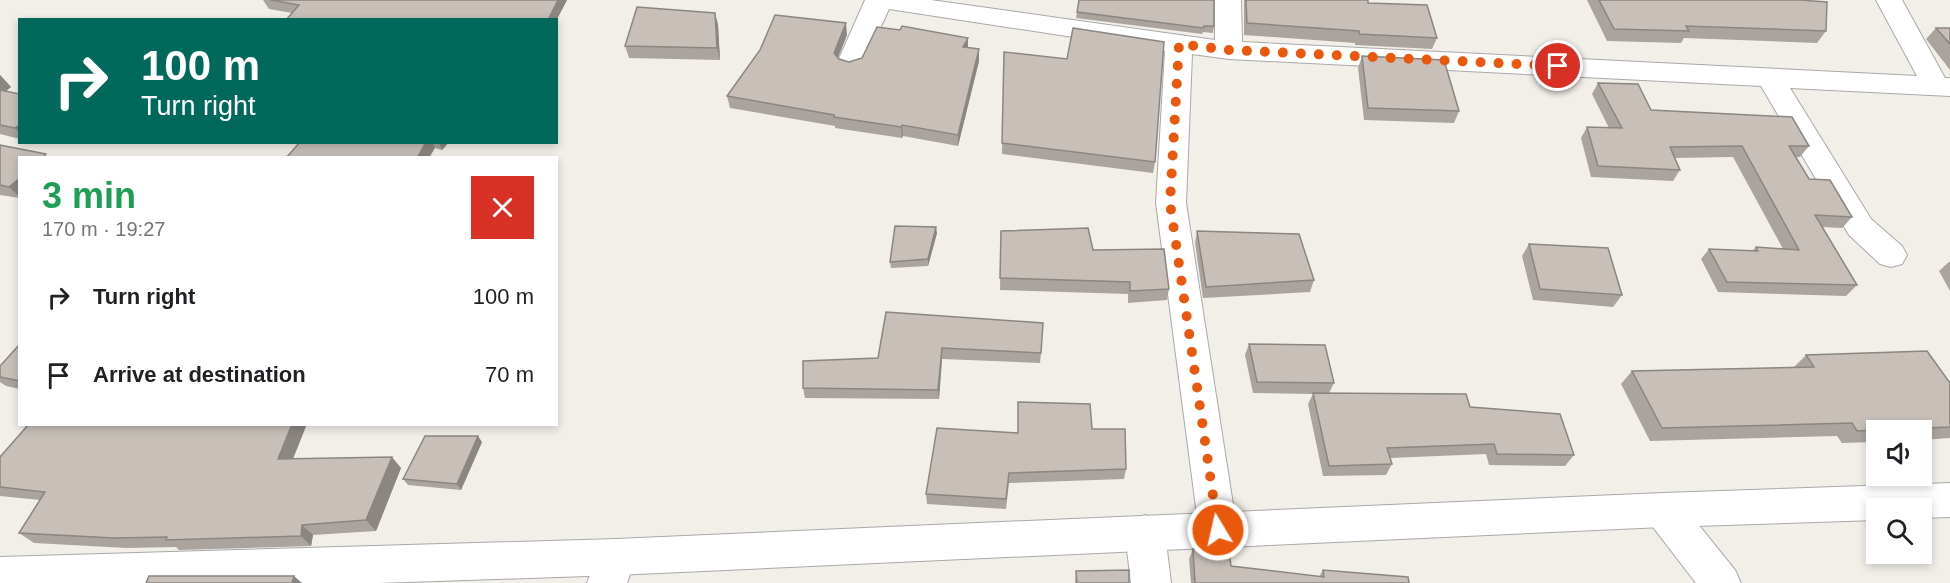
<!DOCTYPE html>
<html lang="en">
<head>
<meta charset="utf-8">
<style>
  body { margin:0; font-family:Helvetica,sans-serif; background:#f6f6f6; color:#202124; height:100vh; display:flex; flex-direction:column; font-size:22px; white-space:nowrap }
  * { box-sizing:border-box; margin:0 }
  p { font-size:20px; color:#757577 }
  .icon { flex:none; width:33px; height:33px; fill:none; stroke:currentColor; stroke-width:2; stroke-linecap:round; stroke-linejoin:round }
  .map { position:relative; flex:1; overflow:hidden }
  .drawer { position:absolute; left:18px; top:156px; width:540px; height:270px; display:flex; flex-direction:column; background:#fff; border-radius:0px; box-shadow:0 3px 9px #0003 }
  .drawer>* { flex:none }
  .hud { position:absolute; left:18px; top:18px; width:540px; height:126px; border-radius:0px; box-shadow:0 3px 9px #0003; background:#00695c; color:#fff; overflow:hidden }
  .controls { position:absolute; left:1866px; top:420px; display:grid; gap:12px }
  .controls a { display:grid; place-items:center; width:66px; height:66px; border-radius:0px; background:#fff; box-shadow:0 3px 9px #0003; font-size:30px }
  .pin { position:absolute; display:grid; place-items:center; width:51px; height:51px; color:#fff; margin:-26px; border:3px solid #fff; border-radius:50%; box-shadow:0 2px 6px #0007 }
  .me { position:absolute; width:66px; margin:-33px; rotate:351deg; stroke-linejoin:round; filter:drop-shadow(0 0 4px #0008) }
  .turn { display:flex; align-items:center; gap:21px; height:126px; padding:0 24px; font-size:27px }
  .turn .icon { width:78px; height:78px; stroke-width:2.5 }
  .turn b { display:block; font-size:42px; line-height:51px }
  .round { display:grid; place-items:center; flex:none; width:63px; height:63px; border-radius:0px; background:#f6f6f6 }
  .overview { display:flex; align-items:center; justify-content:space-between; height:102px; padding:0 24px }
  h1 { font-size:36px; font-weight:600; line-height:45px; color:#1e9e55 }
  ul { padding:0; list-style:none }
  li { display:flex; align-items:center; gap:18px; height:78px; padding:0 24px }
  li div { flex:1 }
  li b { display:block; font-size:22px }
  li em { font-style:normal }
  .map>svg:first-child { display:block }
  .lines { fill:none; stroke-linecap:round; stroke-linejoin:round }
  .minor-casing { stroke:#a9a9a9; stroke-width:2 }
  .tertiary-casing { stroke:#a9a9a9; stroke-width:2 }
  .minor { fill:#fff; fill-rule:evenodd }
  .tertiary { fill:#fff; fill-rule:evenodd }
  .wall { fill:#aba49e }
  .shaded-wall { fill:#8b8681 }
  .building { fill:#c7bfb8; stroke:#8b8681; stroke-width:1.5 }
  .route { stroke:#ea580c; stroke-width:10; stroke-dasharray:0 18 }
</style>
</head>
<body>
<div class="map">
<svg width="1950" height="583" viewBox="0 0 1950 583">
  <rect width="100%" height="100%" fill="#f2efe9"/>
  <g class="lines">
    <g class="minor-casing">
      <g id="minor">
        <path d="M 865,0 L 931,0 L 1215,40 L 1215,0 L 1241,0 L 1242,42 L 1917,76 L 1876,0 L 1902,0 L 1945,78 L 1950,78 L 1950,96 L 1790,88 L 1871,219 L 1902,246 L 1907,255 L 1902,264 L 1891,267 L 1880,264 L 1849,235 L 1761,86 L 1229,59 L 1192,54 L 1186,203 L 1237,530 L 1232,543 L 1218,548 L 1204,543 L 1199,530 L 1156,203 L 1165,51 L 889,9 L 861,69 L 851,72 L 841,69 L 837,63 Z"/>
        <path d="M 1663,493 L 1677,498 L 1735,570 L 1741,583 L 1696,583 L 1649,522 L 1644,510 L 1649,498 Z"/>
        <path d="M 1145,515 L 1159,520 L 1165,533 L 1171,583 L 1131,583 L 1125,533 L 1131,520 Z"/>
        <path d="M 616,539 L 630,544 L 636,557 L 627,583 L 587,583 L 602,544 Z"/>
      </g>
    </g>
    <g class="tertiary-casing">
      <path id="tertiary" d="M 1950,483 L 1950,517 L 1922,518 L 1922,508 L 1876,508 L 1876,520 L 1663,527 L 616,575 L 378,583 L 0,583 L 0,557 L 616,539 L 1663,493 Z"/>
    </g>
    <use href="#minor" class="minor"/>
    <use href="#tertiary" class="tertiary"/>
  </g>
  <g class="wall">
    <path d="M 263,0 L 567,0 L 556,21 L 292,13 L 269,9 Z"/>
    <path d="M 1244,0 L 1368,0 L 1368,3 L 1437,38 L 1432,49 L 1355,45 L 1355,43 L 1244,35 Z"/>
    <path d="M 1587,0 L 1800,0 L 1826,31 L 1817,43 L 1684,38 L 1681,43 L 1607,41 Z"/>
    <path d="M 1077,12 L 1214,26 L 1213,33 L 1203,32 L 1202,34 L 1076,18 Z"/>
    <path d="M 715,13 L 718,25 L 720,60 L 629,58 L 625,46 Z"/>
    <path d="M 1936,28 L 1950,28 L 1950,70 L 1926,39 Z"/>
    <path d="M 847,35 L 838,58 L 839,59 L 849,62 L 968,48 L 979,49 L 979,61 L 958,146 L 903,136 L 902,138 L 835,128 L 835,126 L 730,108 L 727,96 Z"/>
    <path d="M 1004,52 L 1155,162 L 1153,173 L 1002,154 Z"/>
    <path d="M 1362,56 L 1459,111 L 1454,123 L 1364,120 L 1358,68 Z"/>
    <path d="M 0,75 L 11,87 L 6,91 L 20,94 L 20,139 L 0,134 Z"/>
    <path d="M 1598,83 L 1651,110 L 1809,146 L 1800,157 L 1795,157 L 1809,179 L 1852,217 L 1842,228 L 1822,227 L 1857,285 L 1846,296 L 1718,292 L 1701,259 L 1709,249 L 1752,251 L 1756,247 L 1783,249 L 1733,157 L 1675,158 L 1680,170 L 1673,181 L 1591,177 L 1581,138 L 1587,127 L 1609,128 L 1592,94 Z"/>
    <path d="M 300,142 L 449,142 L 442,150 L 435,148 Z"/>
    <path d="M 0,145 L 20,158 L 20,198 L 0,195 Z"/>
    <path d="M 1001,231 L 1093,250 L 1169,289 L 1167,300 L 1128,303 L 1128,294 L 1000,290 Z"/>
    <path d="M 1197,231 L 1314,280 L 1310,292 L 1203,298 L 1195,243 Z"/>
    <path d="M 937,233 L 928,266 L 891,268 L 890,262 Z"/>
    <path d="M 1529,244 L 1622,295 L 1613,307 L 1533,300 L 1522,256 Z"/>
    <path d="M 1950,261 L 1950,291 L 1939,271 Z"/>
    <path d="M 886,312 L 1041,353 L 1040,363 L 942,359 L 939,399 L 805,398 L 803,388 L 878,358 Z"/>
    <path d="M 20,344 L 20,389 L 6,386 L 0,382 L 0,366 Z"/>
    <path d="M 1249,344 L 1334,383 L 1329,393 L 1470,407 L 1574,455 L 1565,466 L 1489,465 L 1486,454 L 1390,458 L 1392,464 L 1386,475 L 1323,476 L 1308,404 L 1313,394 L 1253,393 L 1245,355 Z"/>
    <path d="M 1806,355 L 1950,383 L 1950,438 L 1922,440 L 1922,430 L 1876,430 L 1876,442 L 1842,443 L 1837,436 L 1650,441 L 1621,384 L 1632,371 L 1793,368 Z"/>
    <path d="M 1018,402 L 1092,429 L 1126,469 L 1124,479 L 1009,483 L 1006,509 L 927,504 L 926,494 L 1018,433 Z"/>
    <path d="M 482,442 L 461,490 L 408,485 L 403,479 Z"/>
    <path d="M 0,457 L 293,459 L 401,468 L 376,531 L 313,535 L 311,546 L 179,550 L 176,547 L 127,548 L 34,543 L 19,533 L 40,500 L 0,496 Z"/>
    <path d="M 1193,549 L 1231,566 L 1319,577 L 1323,570 L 1409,583 L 1191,583 L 1189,559 Z"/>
    <path d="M 1076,571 L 1129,583 L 1075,583 Z"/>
  </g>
  <g class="shaded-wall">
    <path d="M 558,0 L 567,0 L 556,21 L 556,20 L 548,20 Z"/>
    <path d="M 715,13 L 718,25 L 720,60 L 717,48 Z"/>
    <path d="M 846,23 L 847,35 L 835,64 L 834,53 Z"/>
    <path d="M 968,38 L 968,49 L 963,47 Z"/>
    <path d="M 979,49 L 979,61 L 958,146 L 958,135 Z"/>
    <path d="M 0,75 L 11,87 L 0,96 Z"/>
    <path d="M 20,125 L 20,133 L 15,128 Z"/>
    <path d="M 902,125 L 903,136 L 902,138 L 901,127 Z"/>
    <path d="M 426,142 L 432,142 L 435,148 L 429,158 L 417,158 Z"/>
    <path d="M 439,142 L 449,142 L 442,150 Z"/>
    <path d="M 20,178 L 20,197 L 9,187 Z"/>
    <path d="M 936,227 L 937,233 L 928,266 L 928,259 Z"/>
    <path d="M 942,348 L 942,359 L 939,399 L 938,390 Z"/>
    <path d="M 292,424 L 307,424 L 289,469 L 278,459 Z"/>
    <path d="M 478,436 L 482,442 L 461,490 L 457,484 Z"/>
    <path d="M 392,457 L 401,468 L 376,531 L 366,520 Z"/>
    <path d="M 302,525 L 313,535 L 311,546 L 301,536 Z"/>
    <path d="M 294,576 L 302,583 L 292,583 Z"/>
  </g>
  <g class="building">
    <path d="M 271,0 L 558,0 L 548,20 L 286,20 L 299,5 Z"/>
    <path d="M 1079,0 L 1214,0 L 1214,26 L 1204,26 L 1203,28 L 1077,12 Z"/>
    <path d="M 1246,0 L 1368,0 L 1368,3 L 1427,5 L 1437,38 L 1359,34 L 1359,31 L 1247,23 Z"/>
    <path d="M 1599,0 L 1800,0 L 1827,2 L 1826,31 L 1686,26 L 1689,31 L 1614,29 Z"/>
    <path d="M 637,7 L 715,13 L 717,48 L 625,46 Z"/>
    <path d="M 775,15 L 846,23 L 834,53 L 839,59 L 849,62 L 862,58 L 877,27 L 900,30 L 902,26 L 968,38 L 963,47 L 979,49 L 958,135 L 902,125 L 901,127 L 834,117 L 834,115 L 727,96 L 760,50 Z"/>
    <path d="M 1073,28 L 1164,42 L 1155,162 L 1002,143 L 1004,52 L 1067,59 Z"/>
    <path d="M 1936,28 L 1950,28 L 1950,44 Z"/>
    <path d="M 1362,56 L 1444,60 L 1459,111 L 1368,108 Z"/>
    <path d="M 1598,83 L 1638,84 L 1651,110 L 1792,117 L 1809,146 L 1789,146 L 1809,179 L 1830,180 L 1852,217 L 1815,215 L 1857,285 L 1727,282 L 1709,249 L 1758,251 L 1756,247 L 1799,250 L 1742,146 L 1670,147 L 1680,170 L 1598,166 L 1587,127 L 1622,128 Z"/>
    <path d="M 0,90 L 20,94 L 20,125 L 15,128 L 0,125 Z"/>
    <path d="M 300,142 L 426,142 L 417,158 L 286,158 Z"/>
    <path d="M 0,145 L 46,154 L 42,158 L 20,158 L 20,178 L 9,187 L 0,185 Z"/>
    <path d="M 895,226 L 936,227 L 928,259 L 890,262 Z"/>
    <path d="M 1088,228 L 1093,250 L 1164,249 L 1169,289 L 1130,291 L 1130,282 L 1000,278 L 1001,231 Z"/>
    <path d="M 1197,231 L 1299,234 L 1314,280 L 1206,287 Z"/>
    <path d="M 1529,244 L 1608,248 L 1622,295 L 1540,289 Z"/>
    <path d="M 886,312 L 1043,323 L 1041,353 L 942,348 L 938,390 L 803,388 L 803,361 L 878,358 Z"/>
    <path d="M 20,344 L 20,381 L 0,377 L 0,366 Z"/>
    <path d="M 1249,344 L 1325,345 L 1334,383 L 1257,382 Z"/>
    <path d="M 1927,351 L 1950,383 L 1950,427 L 1857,431 L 1852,423 L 1662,428 L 1632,371 L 1814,367 L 1806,355 Z"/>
    <path d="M 1313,393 L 1466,394 L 1470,407 L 1560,414 L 1574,455 L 1497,454 L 1494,444 L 1387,448 L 1392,464 L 1329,466 Z"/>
    <path d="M 1018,402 L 1090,404 L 1092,429 L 1125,429 L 1126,469 L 1009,473 L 1006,499 L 926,494 L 937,428 L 1018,433 Z"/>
    <path d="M 29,424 L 292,424 L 278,459 L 392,457 L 366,520 L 302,525 L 301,536 L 166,540 L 167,537 L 114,538 L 19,533 L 45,492 L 0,487 L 0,457 Z"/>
    <path d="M 425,436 L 478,436 L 457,484 L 403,479 Z"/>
    <path d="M 1193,549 L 1229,551 L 1231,566 L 1324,577 L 1323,570 L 1408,577 L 1409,583 L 1195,583 Z"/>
    <path d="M 1129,570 L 1129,583 L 1077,583 L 1076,571 Z"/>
    <path d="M 149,576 L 294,576 L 292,583 L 146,583 Z"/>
  </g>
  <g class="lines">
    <path class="route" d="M 1218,530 L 1170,203 L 1179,44 L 1229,50 L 1558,66"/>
  </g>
</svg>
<div class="controls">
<a><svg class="icon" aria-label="sound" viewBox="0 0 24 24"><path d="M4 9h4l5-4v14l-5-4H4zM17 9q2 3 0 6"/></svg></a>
<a><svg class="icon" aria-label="search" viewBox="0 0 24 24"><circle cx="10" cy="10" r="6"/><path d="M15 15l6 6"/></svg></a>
</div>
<div class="pin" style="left:1558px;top:66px;background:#d93025"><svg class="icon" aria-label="arrive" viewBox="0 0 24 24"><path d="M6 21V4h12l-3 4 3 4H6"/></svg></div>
<svg class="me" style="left:1218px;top:530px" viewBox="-20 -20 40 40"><circle r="17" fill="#ea580c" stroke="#fff" stroke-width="3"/><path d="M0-11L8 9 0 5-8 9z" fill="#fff"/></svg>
<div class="hud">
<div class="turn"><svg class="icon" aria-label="right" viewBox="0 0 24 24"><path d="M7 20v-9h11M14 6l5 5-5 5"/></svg><div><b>100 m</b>Turn right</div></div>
</div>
<section class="drawer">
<div class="overview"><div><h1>3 min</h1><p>170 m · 19:27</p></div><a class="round" style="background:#d93025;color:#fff"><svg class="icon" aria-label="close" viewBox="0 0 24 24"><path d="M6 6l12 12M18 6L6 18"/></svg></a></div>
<ul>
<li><svg class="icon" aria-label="right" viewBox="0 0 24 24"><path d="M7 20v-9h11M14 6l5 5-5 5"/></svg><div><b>Turn right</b></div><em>100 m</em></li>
<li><svg class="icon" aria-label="arrive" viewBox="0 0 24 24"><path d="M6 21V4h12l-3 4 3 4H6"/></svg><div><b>Arrive at destination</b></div><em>70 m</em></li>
</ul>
</section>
</div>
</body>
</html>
